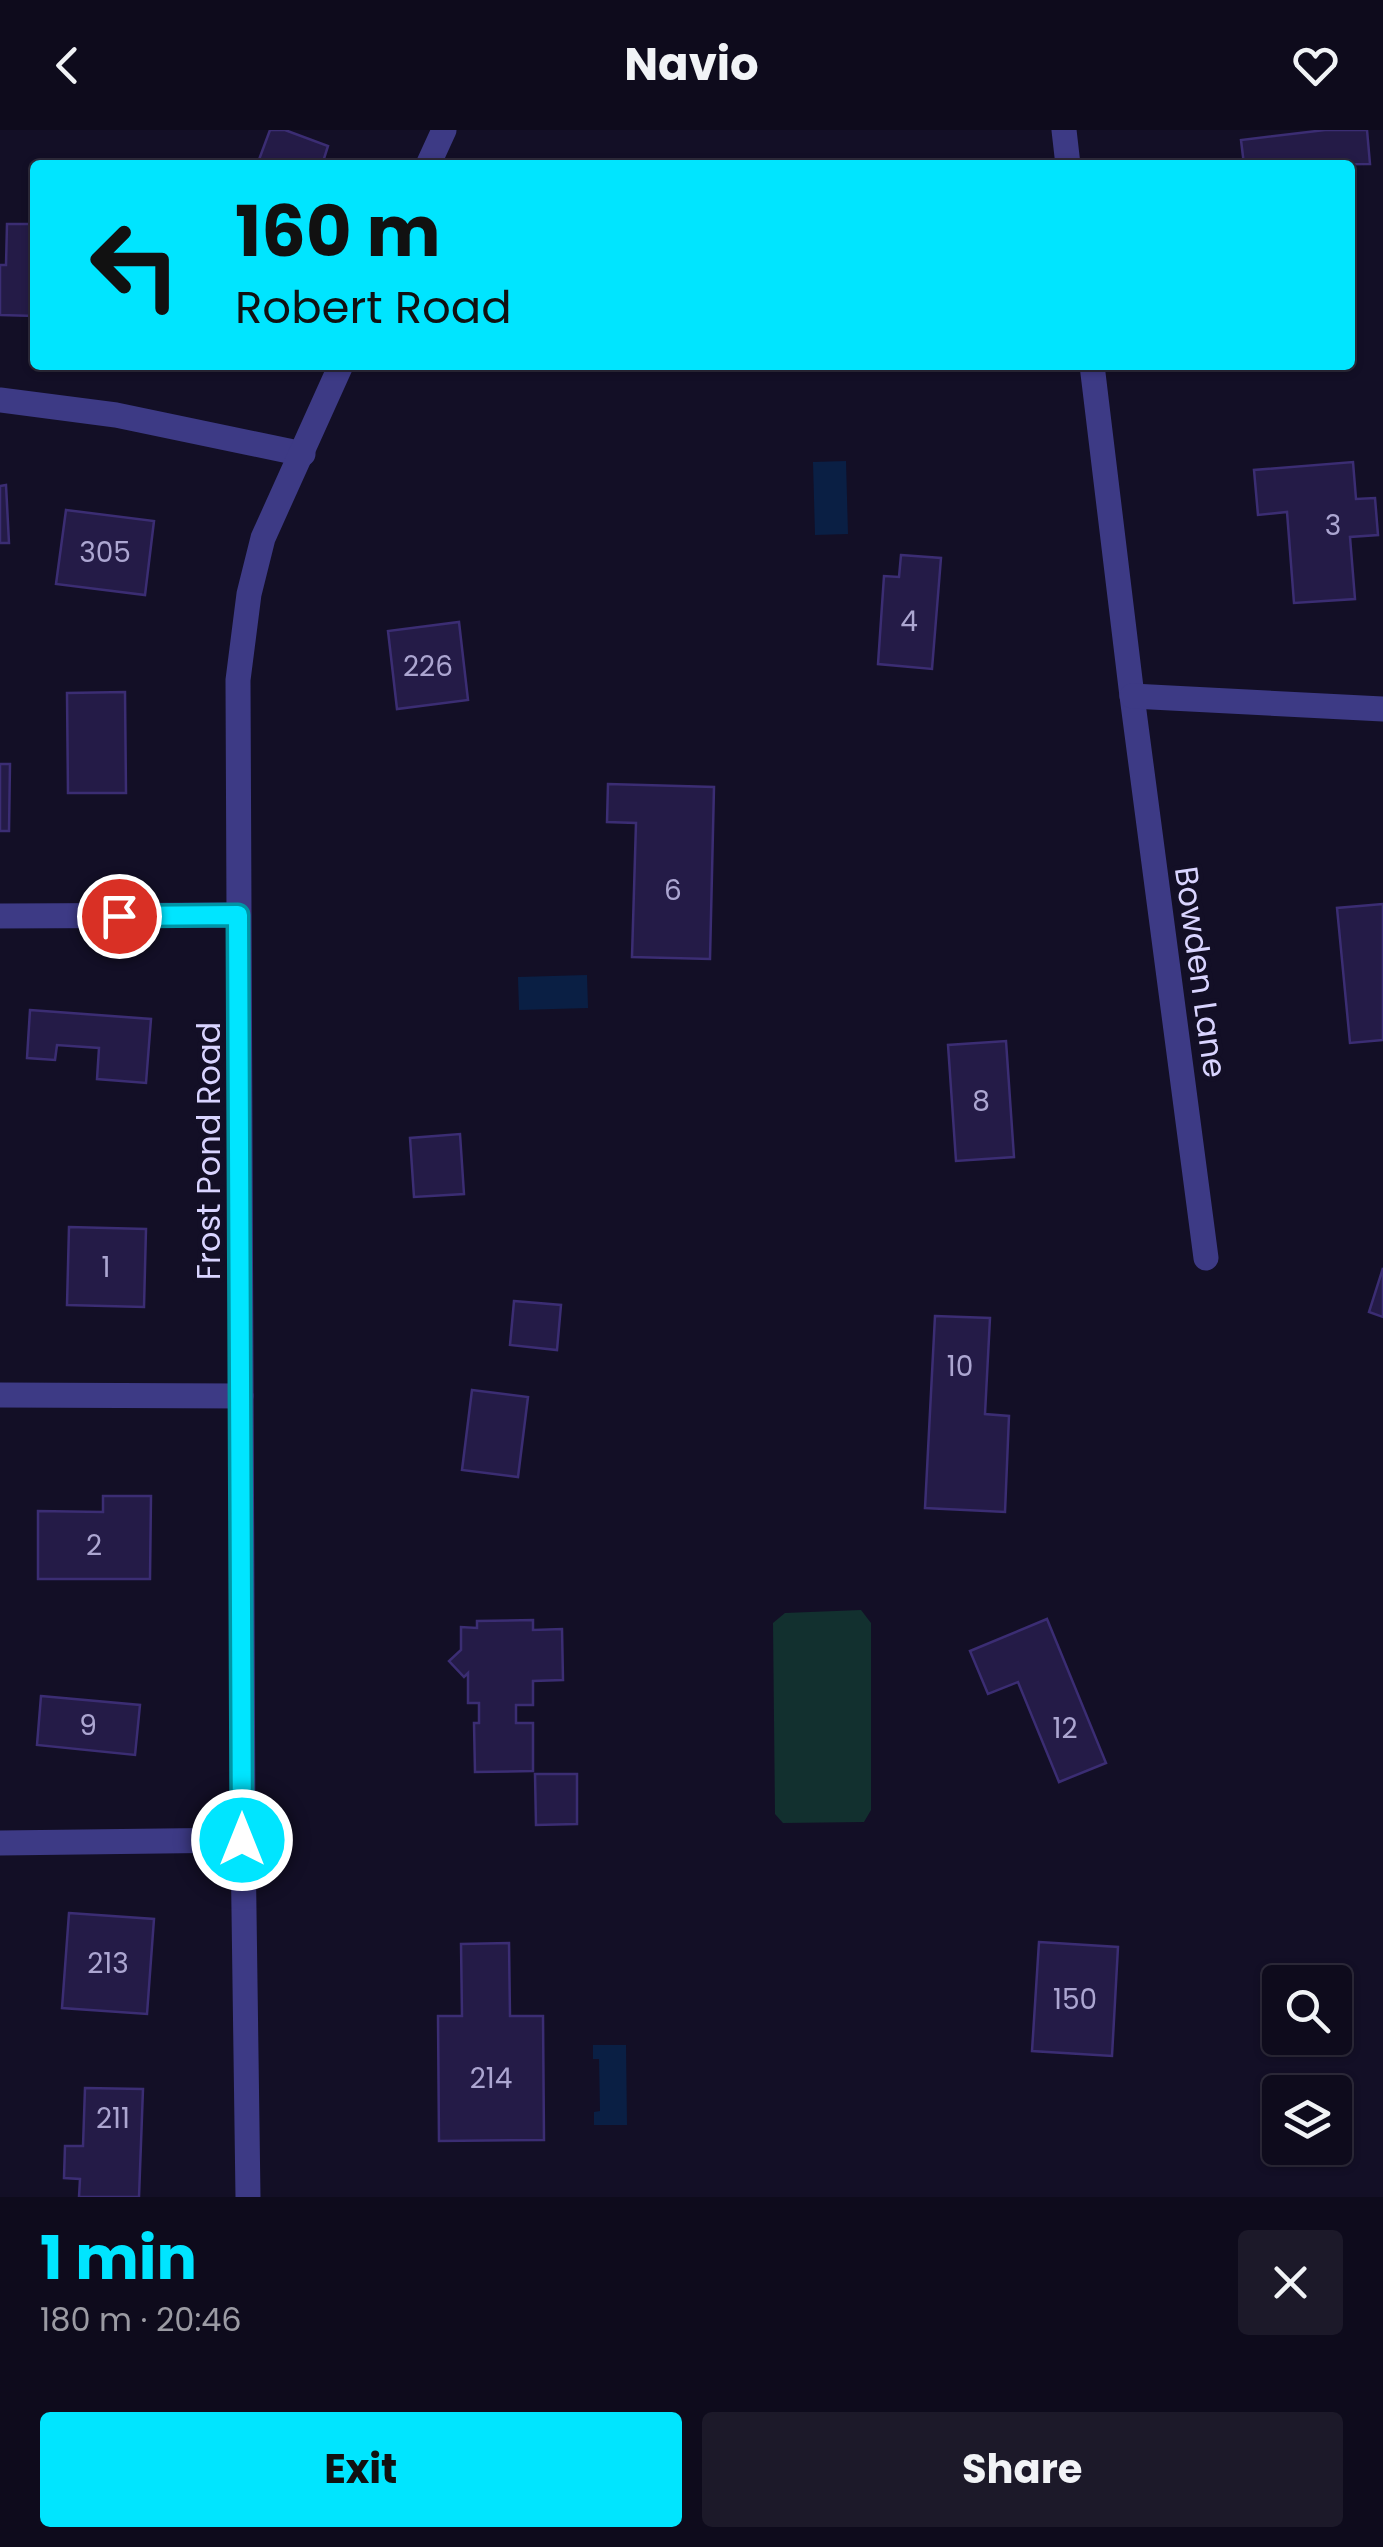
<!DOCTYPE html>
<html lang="en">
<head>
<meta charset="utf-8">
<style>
  body { margin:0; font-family:Poppins,sans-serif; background:#1c1929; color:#f1f3f6; height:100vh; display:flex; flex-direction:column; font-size:38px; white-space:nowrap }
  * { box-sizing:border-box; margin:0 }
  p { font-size:32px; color:#9b9ba3 }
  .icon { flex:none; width:55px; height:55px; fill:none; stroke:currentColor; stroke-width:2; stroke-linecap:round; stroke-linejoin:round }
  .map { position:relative; height:2067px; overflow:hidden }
  .side { display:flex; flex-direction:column; background:#0e0b1c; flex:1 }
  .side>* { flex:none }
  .guide { position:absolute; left:30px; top:30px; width:1325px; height:210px; border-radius:10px; box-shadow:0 2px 8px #0004,0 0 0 2px #2e2b3b; background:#00e5ff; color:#111; overflow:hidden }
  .buttons { position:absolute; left:1262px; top:1835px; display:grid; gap:20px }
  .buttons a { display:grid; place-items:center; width:90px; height:90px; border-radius:10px; background:#0e0b1c; box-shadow:0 2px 8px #0004,0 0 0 2px #2e2b3b; font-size:50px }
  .pin { position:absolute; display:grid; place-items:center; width:85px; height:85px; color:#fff; margin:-42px; border:5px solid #fff; border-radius:50%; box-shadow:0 2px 10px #0007 }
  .me { position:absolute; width:110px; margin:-55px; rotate:0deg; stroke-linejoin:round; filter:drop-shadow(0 0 8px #0008) }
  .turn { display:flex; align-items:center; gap:35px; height:210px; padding:0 40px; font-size:45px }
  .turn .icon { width:130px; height:130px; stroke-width:2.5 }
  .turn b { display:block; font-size:70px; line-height:85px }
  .round { display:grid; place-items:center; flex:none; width:105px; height:105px; border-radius:10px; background:#1c1929 }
  .summary { display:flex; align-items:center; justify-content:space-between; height:170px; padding:0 40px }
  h1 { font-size:60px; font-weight:700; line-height:75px; color:#00e5ff }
  .primary-button { display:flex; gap:20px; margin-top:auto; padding:20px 40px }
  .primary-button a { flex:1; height:115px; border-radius:10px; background:#00e5ff; color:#111; font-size:40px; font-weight:700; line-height:115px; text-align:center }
  .primary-button a+a { background:#1c1929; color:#f1f3f6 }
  header { display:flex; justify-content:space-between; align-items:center; height:130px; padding:0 40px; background:#0e0b1c; font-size:45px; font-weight:700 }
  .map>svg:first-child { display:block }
  .green { fill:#12302f }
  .water { fill:#0a1f44 }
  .building { fill:#241b47; stroke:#3b2d73; stroke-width:2.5 }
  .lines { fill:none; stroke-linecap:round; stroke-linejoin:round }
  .minor { stroke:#3d3a85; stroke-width:25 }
  .route-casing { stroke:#0095a6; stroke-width:25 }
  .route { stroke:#00e5ff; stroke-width:18 }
  .labels { text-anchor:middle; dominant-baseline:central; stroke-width:10; stroke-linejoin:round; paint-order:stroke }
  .number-label { font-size:28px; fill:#aca6d1 }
  .street-label { font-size:32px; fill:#d9d4ff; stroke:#130f26 }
</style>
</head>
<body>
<header><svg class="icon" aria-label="back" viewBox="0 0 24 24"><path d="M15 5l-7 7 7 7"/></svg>Navio<svg class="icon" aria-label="heart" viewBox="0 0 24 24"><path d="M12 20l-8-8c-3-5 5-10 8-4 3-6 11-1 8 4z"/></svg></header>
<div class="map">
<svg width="1383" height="2067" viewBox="0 0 1383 2067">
  <rect width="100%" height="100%" fill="#130f26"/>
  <path class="green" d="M 861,1480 L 871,1493 L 871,1680 L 864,1692 L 783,1693 L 775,1684 L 773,1493 L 785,1483 Z"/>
  <g class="water">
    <path d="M 846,331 L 848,404 L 815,405 L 813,332 Z"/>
    <path d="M 587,845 L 588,878 L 519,880 L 518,847 Z"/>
    <path d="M 593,1915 L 626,1915 L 627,1995 L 594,1995 L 594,1982 L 600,1981 L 599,1929 L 593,1929 Z"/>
  </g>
  <g class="building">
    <path d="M 270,0 L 285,0 L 328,16 L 322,35 L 257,35 Z"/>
    <path d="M 1325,0 L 1367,0 L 1370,34 L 1244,35 L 1241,10 Z"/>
    <path d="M 7,94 L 35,94 L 35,186 L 0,185 L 0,135 L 6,135 Z"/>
    <path d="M 1353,332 L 1356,369 L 1375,368 L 1378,405 L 1350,407 L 1355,469 L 1294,473 L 1287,382 L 1258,385 L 1254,340 Z"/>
    <path d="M 6,355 L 9,413 L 0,413 L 0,356 Z"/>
    <path d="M 66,380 L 154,391 L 145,465 L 56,454 Z"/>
    <path d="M 901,425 L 941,428 L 932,539 L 878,534 L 884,446 L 899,447 Z"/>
    <path d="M 459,492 L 468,570 L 397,579 L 388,501 Z"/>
    <path d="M 125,562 L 126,663 L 68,663 L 67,563 Z"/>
    <path d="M 0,634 L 10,634 L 9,701 L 0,701 Z"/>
    <path d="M 608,654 L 714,657 L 710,829 L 632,827 L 636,693 L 607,692 Z"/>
    <path d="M 1383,774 L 1383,910 L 1350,913 L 1337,778 Z"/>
    <path d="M 30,880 L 151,889 L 146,953 L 97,949 L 99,918 L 57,915 L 55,930 L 27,928 Z"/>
    <path d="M 1006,911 L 1014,1027 L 956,1031 L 948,915 Z"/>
    <path d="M 460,1004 L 464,1064 L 414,1067 L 410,1008 Z"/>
    <path d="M 69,1097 L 146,1099 L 144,1177 L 67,1175 Z"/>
    <path d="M 1383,1138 L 1383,1187 L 1369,1182 Z"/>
    <path d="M 514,1171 L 561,1175 L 557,1220 L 510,1215 Z"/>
    <path d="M 935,1186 L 990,1188 L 985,1284 L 1009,1286 L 1005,1382 L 925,1378 Z"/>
    <path d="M 472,1260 L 528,1267 L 518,1347 L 462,1340 Z"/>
    <path d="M 103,1366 L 151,1366 L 150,1449 L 38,1449 L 38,1381 L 103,1382 Z"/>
    <path d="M 1047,1489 L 1106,1633 L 1059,1652 L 1018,1552 L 988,1564 L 970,1521 Z"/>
    <path d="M 533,1490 L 533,1500 L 562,1499 L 563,1550 L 533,1551 L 533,1575 L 516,1575 L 516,1593 L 533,1593 L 533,1641 L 475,1642 L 474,1593 L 479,1593 L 479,1573 L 468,1573 L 468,1543 L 464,1547 L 449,1531 L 461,1520 L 461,1497 L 477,1498 L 477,1491 Z"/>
    <path d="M 41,1566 L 140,1575 L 135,1625 L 37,1615 Z"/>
    <path d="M 535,1644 L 577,1644 L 577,1694 L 536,1695 Z"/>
    <path d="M 69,1783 L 154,1789 L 147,1884 L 62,1878 Z"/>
    <path d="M 1039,1812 L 1118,1817 L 1112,1926 L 1032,1921 Z"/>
    <path d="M 509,1813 L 510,1886 L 543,1886 L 544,2010 L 439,2011 L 438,1886 L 462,1886 L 461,1814 Z"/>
    <path d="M 85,1958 L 143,1959 L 139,2067 L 79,2067 L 80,2049 L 64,2048 L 65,2016 L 83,2016 Z"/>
  </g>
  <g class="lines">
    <g class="minor">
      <path d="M 1064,0 L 1068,35"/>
      <path d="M 428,35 L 444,0"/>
      <path d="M 1092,235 L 1132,566 L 1206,1128"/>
      <path d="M 0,270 L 116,285 L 303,324"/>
      <path d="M 1132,566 L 1383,579"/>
      <path d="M 0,786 L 238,785"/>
      <path d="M 0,1265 L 241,1266"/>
      <path d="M 0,1713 L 243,1710"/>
      <path d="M 248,2067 L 243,1710 L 238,550 L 249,464 L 263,408 L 341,235"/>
    </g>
  </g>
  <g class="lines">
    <g class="route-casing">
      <path id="route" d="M 119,786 L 238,785 L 242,1710"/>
    </g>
    <use href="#route" class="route"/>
  </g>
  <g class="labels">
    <g class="number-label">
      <text x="1333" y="395">3</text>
      <text x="105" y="422">305</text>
      <text x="909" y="491">4</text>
      <text x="428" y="536">226</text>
      <text x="673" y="760">6</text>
      <text x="981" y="971">8</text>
      <text x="106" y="1137">1</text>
      <text x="960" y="1236">10</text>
      <text x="94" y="1415">2</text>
      <text x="88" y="1595">9</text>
      <text x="1065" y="1598">12</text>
      <text x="108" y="1833">213</text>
      <text x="1075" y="1869">150</text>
      <text x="491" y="1948">214</text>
      <text x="113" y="1988">211</text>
    </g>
    <g class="street-label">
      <text transform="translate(1201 842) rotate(82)">Bowden Lane</text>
      <text transform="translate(208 1021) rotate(-90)">Frost Pond Road</text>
    </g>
  </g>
</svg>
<div class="buttons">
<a><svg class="icon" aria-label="search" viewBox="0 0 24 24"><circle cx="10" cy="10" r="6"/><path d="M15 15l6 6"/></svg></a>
<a><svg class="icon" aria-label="layers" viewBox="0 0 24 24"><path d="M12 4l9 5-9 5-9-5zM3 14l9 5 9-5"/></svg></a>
</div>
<div class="pin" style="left:119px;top:786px;background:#d93025"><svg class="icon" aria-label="arrive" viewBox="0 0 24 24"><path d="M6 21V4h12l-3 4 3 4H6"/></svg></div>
<svg class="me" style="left:242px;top:1710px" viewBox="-20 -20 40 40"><circle r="17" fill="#00e5ff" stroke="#fff" stroke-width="3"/><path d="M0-11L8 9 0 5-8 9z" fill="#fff"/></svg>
<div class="guide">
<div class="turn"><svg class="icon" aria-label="left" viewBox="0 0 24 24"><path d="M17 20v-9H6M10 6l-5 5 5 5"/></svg><div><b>160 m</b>Robert Road</div></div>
</div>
</div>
<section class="side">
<div class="summary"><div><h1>1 min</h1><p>180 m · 20:46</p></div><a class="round"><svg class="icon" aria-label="close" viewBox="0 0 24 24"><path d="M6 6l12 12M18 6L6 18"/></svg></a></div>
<div class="primary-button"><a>Exit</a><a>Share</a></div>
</section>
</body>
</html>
